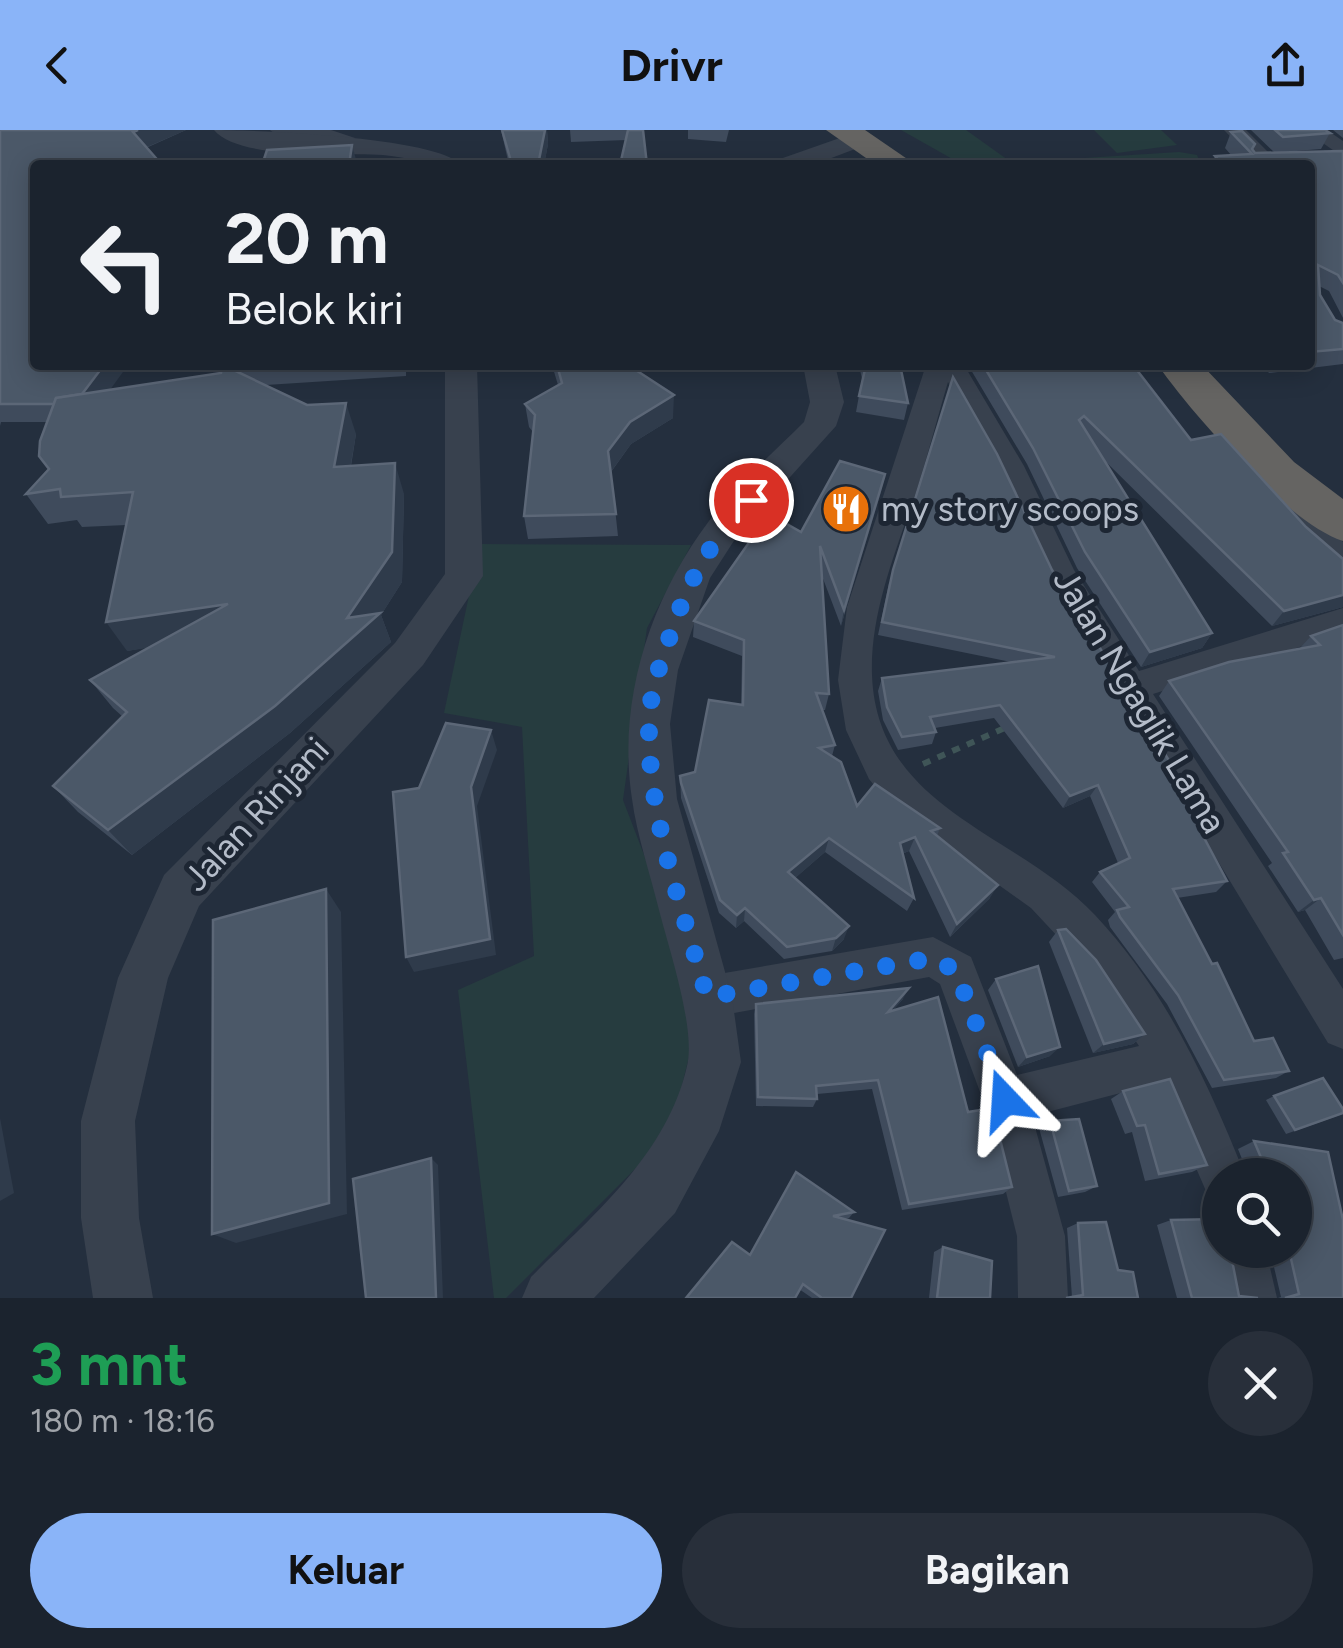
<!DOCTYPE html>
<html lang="id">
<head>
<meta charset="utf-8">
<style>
  body { margin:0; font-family:Figtree,sans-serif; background:#282f3a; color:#f1f3f6; height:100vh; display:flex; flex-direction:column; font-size:38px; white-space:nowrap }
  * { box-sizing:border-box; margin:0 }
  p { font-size:32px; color:#a0a4aa }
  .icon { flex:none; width:55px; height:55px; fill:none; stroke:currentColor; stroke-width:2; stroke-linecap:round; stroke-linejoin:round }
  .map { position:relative; height:1168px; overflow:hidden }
  .panel { display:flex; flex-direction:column; background:#1b232e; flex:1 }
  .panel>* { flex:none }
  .hud { position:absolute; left:30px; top:30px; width:1285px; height:210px; border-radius:10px; box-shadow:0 5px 25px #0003,0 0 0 2px #39404a; background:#1b232e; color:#f1f3f6; overflow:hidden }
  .tools { position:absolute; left:1202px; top:1028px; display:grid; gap:20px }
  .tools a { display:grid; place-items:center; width:110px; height:110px; border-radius:50%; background:#1b232e; box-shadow:0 5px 25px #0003,0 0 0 2px #39404a; font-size:50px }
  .pin { position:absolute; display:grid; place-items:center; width:85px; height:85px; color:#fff; margin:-42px; border:5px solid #fff; border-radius:50%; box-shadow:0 2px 10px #0007 }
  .me { position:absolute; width:110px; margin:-55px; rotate:340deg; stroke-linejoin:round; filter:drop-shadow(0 0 8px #0008) }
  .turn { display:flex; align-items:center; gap:35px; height:210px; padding:0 30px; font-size:45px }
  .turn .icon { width:130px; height:130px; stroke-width:2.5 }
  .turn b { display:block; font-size:70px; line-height:85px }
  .round { display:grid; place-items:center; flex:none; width:105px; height:105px; border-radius:52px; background:#282f3a }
  .overview { display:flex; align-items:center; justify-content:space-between; height:170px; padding:0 30px }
  h1 { font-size:60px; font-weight:700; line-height:75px; color:#1e9e55 }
  .button { display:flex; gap:20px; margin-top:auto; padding:20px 30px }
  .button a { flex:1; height:115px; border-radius:60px; background:#8ab4f8; color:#111; font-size:40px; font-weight:700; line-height:115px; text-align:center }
  .button a+a { background:#282f3a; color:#f1f3f6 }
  header { display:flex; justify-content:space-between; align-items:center; height:130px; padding:0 30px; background:#8ab4f8; color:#111; font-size:45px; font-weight:700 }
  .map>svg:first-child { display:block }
  .green { fill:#263c3f }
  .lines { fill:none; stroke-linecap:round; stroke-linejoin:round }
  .path { stroke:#3f5557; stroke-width:6; stroke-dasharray:8 8; stroke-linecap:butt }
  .minor { fill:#38414e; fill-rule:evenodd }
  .tertiary { fill:#38414e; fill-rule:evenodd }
  .trunk { fill:#656462; fill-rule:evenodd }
  .wall { fill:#3f4b5c }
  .shaded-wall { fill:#2f3b4b }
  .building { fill:#4b5868; stroke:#5c6777; stroke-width:2.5 }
  .route { stroke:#1a73e8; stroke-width:18; stroke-dasharray:0 32.4 }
  .labels { text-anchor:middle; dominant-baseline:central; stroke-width:10; stroke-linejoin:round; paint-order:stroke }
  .poi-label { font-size:35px; fill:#b4bcc9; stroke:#1d2633; text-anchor:start }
  .street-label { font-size:35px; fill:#b4bcc9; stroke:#1d2633 }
</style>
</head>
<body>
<header><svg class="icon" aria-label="back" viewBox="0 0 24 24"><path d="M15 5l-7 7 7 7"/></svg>Drivr<svg class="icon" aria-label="share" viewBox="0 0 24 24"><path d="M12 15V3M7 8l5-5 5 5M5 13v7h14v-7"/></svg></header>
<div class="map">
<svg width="1343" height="1168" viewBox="0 0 1343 1168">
  <rect width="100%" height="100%" fill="#242f3e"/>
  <g class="green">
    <path d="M 901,0 L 966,0 L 1015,35 L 963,35 Z"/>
    <path d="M 1094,0 L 1161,0 L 1177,15 L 1117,23 Z"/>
    <path d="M 1179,22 L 1197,25 L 1201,35 L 1058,35 L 1084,28 Z"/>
    <path d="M 480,414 L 691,415 L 647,498 L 623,670 L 666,782 L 699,886 L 670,1004 L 506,1168 L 494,1168 L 458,860 L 534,826 L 522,597 L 444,583 Z"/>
  </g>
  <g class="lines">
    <path class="path" d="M 923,634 L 1007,597"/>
    <g class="minor">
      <path d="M 270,0 L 331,0 L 355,8 C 342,20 283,12 270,0 Z"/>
      <path d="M 1224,0 L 1246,0 L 1280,34 L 1258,35 Z"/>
      <path d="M 1304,0 L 1327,0 L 1343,11 L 1343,27 Z"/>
      <path d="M 926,235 L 964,235 L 1024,336 L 1074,440 L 1139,541 L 1343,478 L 1343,503 L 1153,564 L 1343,859 L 1343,919 L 1328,913 L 1049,452 L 996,336 L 948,252 C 937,289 928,325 916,362 C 896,421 870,482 872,545 C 877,680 1017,702 1095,785 C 1166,861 1207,950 1245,1045 L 1220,1045 L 1220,1067 L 1206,1061 L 1159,953 L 1032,986 L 1065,1106 L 1068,1168 L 1018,1168 L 1017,1106 L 983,970 L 940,854 L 929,847 L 707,888 L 692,882 L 686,867 L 692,852 L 707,846 L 933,807 L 971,827 L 1017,945 L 1139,916 L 1088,839 L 1031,778 L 894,680 L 869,649 L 846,600 L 838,550 L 847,477 Z"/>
      <path d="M 1286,344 L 1296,347 L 1343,412 L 1343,446 L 1332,443 L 1271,354 Z"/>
      <path d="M 1220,1115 L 1220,1120 L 1266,1120 L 1277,1168 L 1227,1168 L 1218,1120 Z"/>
    </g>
    <g class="tertiary">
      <path d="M 214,0 C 256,0 438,7 461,35 C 433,35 410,28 383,25 C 343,22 240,31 214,0 Z"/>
      <path d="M 854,3 L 867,11 L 863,16 L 813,35 L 776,35 L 780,29 Z"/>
      <path d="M 445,235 L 477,235 L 483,446 L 423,535 L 199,776 L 168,848 L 135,991 L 139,1088 L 153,1168 L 93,1168 L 81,1088 L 81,991 L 118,848 L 164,745 L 395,513 L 445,444 Z"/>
      <path d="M 803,235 L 835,235 L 844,272 L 836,296 L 737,406 L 710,448 L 678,540 L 670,594 L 677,669 L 732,867 L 741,932 L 719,1001 L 675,1083 L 594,1168 L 522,1168 L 531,1147 C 592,1086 667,1025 687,936 C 696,899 669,819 659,780 C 650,743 637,706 632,669 C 617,571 650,469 709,391 C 736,355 772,324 804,292 L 810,272 Z"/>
    </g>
    <g class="trunk">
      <path d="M 826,0 L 865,0 L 916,35 L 876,35 Z"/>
      <path d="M 1158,235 L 1202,235 L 1294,332 L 1343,369 L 1343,411 C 1290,395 1190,282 1158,235 Z"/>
    </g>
  </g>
  <g class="wall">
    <path d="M 0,0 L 186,0 L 146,18 L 35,35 L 110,260 L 221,243 L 231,238 L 232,235 L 406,235 L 406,246 L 266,255 L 356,304 L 351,336 L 404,364 L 402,452 L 381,485 L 391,512 L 290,603 L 132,725 L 78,682 L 53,656 L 123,587 L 113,578 L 90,550 L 149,517 L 127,521 L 126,395 L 82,397 L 77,390 L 48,394 L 26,364 L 48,339 L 47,292 L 1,292 L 0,296 Z"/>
    <path d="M 501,0 L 547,0 L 548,14 L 544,35 L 509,35 Z"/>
    <path d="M 570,0 L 643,0 L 626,10 L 571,12 Z"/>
    <path d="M 688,0 L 729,0 L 726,12 L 688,9 Z"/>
    <path d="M 1251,0 L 1325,0 L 1330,3 L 1321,19 L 1283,22 L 1343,21 L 1343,188 L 1329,161 L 1319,156 L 1320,165 L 1335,190 L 1343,193 L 1343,234 L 1269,243 L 1262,235 L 1310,235 L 1310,35 L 1212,35 L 1215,26 L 1231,25 L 1225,18 L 1231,2 L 1255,14 L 1252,20 L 1255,23 L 1275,23 Z"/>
    <path d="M 1333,0 L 1343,0 L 1343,8 Z"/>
    <path d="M 552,235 L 671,235 L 671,241 L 639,242 L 673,288 L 631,314 L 611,342 L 618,406 L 528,409 L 524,386 L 533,302 L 529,297 L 525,274 L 558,255 Z"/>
    <path d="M 859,235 L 900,235 L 908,273 L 904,290 L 856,282 L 862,249 Z"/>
    <path d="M 968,235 L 1133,235 L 1191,310 L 1306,397 L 1343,429 L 1343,477 L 1272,496 L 1103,329 L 1212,503 L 1202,518 L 1141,537 L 1077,438 L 1027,334 Z"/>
    <path d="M 885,344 L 841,496 L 822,446 L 829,564 L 825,580 L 822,580 L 835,615 L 832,626 L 857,676 L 940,698 L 937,706 L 990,768 L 950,807 L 909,721 L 902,724 L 914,768 L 907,781 L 825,722 L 795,748 L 844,809 L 832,821 L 784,829 L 744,791 L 736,798 L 719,783 L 681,668 L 680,646 L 695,642 L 741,575 L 742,526 L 693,507 L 694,491 L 801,402 Z"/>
    <path d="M 1052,440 L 1192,668 L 1186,675 L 1227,751 L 1216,762 L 1177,768 L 1254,911 L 1289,941 L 1276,948 L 1212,958 L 1167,874 L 1110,797 L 1108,790 L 1115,782 L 1092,752 L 1100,742 L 1118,733 L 1090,666 L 1063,678 L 994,588 L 935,598 L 936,602 L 932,614 L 898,620 L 883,590 L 878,561 L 882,548 L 1011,532 L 878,505 L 889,453 Z"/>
    <path d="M 1343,495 L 1343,828 L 1334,830 L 1305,780 L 1298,782 L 1268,736 L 1272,733 L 1159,566 L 1169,551 L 1300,518 L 1311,506 Z"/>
    <path d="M 1058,800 L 1145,904 L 1133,914 L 1093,923 L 1049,812 Z"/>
    <path d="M 996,849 L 1050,926 L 1018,937 L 988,860 Z"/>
    <path d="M 903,869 L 893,880 L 968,982 L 985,994 L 1012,1057 L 1003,1064 L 902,1080 L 872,959 L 817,964 L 817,969 L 813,977 L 756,976 L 754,884 L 756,874 Z"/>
    <path d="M 1123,961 L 1207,1035 L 1192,1042 L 1145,1051 L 1132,1002 L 1125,1004 L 1111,969 Z"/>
    <path d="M 1274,966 L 1343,984 L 1286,1004 L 1266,970 Z"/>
    <path d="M 1050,991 L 1097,1056 L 1085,1062 L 1058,1067 L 1039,998 Z"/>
    <path d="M 1254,1011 L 1328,1022 L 1343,1090 L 1343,1168 L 1278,1168 L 1281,1167 L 1270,1120 L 1295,1120 L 1295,1045 L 1247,1045 L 1248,1044 L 1238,1019 Z"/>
    <path d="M 796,1042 L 854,1082 L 849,1088 L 845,1089 L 851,1168 L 812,1168 L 750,1125 Z"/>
    <path d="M 1171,1090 L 1239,1166 L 1258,1168 L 1177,1168 L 1157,1095 Z"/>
    <path d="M 1078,1093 L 1118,1140 L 1138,1168 L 1072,1167 L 1067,1098 Z"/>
    <path d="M 943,1117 L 990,1168 L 929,1168 L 934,1122 Z"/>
  </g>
  <g class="shaded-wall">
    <path d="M 138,0 L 186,0 L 140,20 L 133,2 Z"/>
    <path d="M 545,0 L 547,0 L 548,14 L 544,35 L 538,35 Z"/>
    <path d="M 352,15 L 357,33 L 356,35 L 349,35 Z"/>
    <path d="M 104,235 L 128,235 L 86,293 L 74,274 Z"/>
    <path d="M 674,265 L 673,288 L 631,314 L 610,343 L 608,321 L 630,292 Z"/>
    <path d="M 346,273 L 356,304 L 345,368 L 334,337 Z"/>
    <path d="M 395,333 L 404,364 L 402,452 L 381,485 L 391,512 L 290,603 L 132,725 L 108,700 L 347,488 Z"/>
    <path d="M 885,344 L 881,362 L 841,496 L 844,480 Z"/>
    <path d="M 1343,465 L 1343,477 L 1272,496 L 1284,481 Z"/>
    <path d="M 228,474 L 244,503 L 127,521 L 106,492 Z"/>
    <path d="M 1212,503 L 1202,518 L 1141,537 L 1150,522 Z"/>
    <path d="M 491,600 L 497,620 L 477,676 L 496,825 L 414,842 L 406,827 Z"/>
    <path d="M 1098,655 L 1090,666 L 1063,678 L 1070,666 Z"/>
    <path d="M 915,707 L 909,721 L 894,727 L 900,713 Z"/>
    <path d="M 829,708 L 825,722 L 786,756 L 788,742 Z"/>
    <path d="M 998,755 L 990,768 L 950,807 L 957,794 Z"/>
    <path d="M 326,759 L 341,782 L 347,1084 L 236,1113 L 212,1104 Z"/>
    <path d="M 1321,768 L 1305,780 L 1298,782 L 1314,770 Z"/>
    <path d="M 745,778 L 744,791 L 736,798 L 737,785 Z"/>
    <path d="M 849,796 L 844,809 L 832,821 L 836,808 Z"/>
    <path d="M 909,858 L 903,869 L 882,892 L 888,882 Z"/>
    <path d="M 1145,904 L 1133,914 L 1093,923 L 1104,914 Z"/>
    <path d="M 1060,917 L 1050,926 L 1018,937 L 1027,927 Z"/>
    <path d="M 0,988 L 14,1063 L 0,1071 Z"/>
    <path d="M 431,1028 L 438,1035 L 443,1168 L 436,1168 Z"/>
  </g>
  <g class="building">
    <path d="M 0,0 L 138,0 L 133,2 L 162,35 L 35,35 L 35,235 L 104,235 L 82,264 L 56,268 L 54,274 L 0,274 Z"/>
    <path d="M 502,0 L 545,0 L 538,35 L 512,35 Z"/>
    <path d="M 628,0 L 643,0 L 647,35 L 620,35 Z"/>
    <path d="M 1275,0 L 1325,0 L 1330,3 L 1283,7 Z"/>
    <path d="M 1242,1 L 1255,14 L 1252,19 L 1255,23 L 1343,21 L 1343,153 L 1338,145 L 1318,135 L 1320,165 L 1335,190 L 1343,193 L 1343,219 L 1310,222 L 1310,35 L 1215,35 L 1221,33 L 1215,26 L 1252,24 L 1231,2 Z"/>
    <path d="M 352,15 L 349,35 L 262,35 L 267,20 Z"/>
    <path d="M 223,235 L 307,275 L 346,273 L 334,337 L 395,333 L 392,422 L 347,488 L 380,483 L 275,576 L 108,700 L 53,656 L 127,582 L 90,550 L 228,474 L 106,492 L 133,362 L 61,367 L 60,359 L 26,364 L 49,339 L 39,326 L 40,311 L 56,268 L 221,243 Z"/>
    <path d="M 232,235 L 283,235 L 231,238 Z"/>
    <path d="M 557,235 L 628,235 L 674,265 L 630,292 L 608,321 L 616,384 L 524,386 L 535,285 L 525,274 L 562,253 Z"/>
    <path d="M 866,235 L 900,235 L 908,273 L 859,266 Z"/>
    <path d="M 983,235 L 1133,235 L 1191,310 L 1221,304 L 1306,397 L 1343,429 L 1343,465 L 1284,481 L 1084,286 L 1079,290 L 1212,503 L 1150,522 L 1085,422 L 1033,318 Z"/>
    <path d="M 953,247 L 997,324 L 1052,440 L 1192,668 L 1184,670 L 1227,751 L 1173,759 L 1212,834 L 1217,833 L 1254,911 L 1273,908 L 1289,941 L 1224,950 L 1178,865 L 1120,787 L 1117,780 L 1129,777 L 1100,742 L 1130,728 L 1098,655 L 1070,666 L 1000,575 L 930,587 L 936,602 L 902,607 L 887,577 L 882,548 L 1055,527 L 882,492 L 893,440 Z"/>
    <path d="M 840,331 L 885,344 L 844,480 L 820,416 L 829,564 L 816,563 L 835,615 L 819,618 L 841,632 L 857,676 L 875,654 L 940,698 L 931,701 L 998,755 L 957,794 L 915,707 L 900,713 L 914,768 L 829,708 L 788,742 L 849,796 L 836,808 L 787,817 L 745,778 L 737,785 L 720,770 L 681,653 L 680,646 L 695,642 L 709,570 L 743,575 L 744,510 L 694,491 L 769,384 L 801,402 Z"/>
    <path d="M 1343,495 L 1343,805 L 1321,768 L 1314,770 L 1283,723 L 1288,722 L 1169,551 L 1229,532 L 1320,515 L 1311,506 Z"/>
    <path d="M 446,593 L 491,600 L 471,657 L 490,809 L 406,827 L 393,662 L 419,658 Z"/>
    <path d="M 326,759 L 329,1073 L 212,1104 L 213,790 Z"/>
    <path d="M 1066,799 L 1096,830 L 1145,904 L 1104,914 L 1058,800 Z"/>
    <path d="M 1038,836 L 1060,917 L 1027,927 L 996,849 Z"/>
    <path d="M 909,858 L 888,882 L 938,867 L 968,982 L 981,980 L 985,994 L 996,993 L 1012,1057 L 909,1074 L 878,950 L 816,956 L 817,969 L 758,967 L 756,874 Z"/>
    <path d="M 1323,948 L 1343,979 L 1343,983 L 1295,1000 L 1274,966 Z"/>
    <path d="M 1170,949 L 1207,1035 L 1159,1044 L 1145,995 L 1137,996 L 1123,961 Z"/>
    <path d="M 1079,989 L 1097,1056 L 1069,1061 L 1050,991 Z"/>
    <path d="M 1254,1011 L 1328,1022 L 1343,1090 L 1343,1168 L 1285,1168 L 1299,1164 L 1289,1120 L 1295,1120 L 1295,1045 L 1259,1045 L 1259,1042 L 1265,1037 Z"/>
    <path d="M 431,1028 L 436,1168 L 366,1168 L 353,1049 Z"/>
    <path d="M 796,1042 L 854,1082 L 833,1086 L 885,1100 L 851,1168 L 822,1168 L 803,1154 L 795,1168 L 686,1168 L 732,1112 L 750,1125 Z"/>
    <path d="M 1220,1089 L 1220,1120 L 1230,1120 L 1239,1166 L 1258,1168 L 1192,1168 L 1171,1090 Z"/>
    <path d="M 1106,1092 L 1118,1140 L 1133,1142 L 1138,1168 L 1066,1168 L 1083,1165 L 1078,1093 Z"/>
    <path d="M 943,1117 L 992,1131 L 990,1168 L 937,1168 Z"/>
  </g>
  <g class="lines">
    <path class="route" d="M 751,370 C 714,406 692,444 675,492 C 663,526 649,560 649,597 C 648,688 683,779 707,867 L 933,828 L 956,841 L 1005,970"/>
  </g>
  <defs>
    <g id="restaurant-disc" transform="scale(2.5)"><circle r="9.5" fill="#e8710a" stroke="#1d2633"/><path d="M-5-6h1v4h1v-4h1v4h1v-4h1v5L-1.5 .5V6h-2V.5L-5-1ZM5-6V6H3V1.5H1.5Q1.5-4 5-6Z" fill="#fff"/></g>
  </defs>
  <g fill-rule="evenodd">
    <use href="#restaurant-disc" x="846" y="379"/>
  </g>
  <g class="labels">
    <g class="poi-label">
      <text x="881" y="379">my story scoops</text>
    </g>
    <g class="street-label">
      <text transform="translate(1140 571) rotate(59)">Jalan Ngaglik Lama</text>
      <text transform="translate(256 684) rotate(-47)">Jalan Rinjani</text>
    </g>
  </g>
</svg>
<div class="tools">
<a><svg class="icon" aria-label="search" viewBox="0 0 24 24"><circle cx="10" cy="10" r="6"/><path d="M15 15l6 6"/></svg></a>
</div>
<div class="pin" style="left:751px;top:370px;background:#d93025"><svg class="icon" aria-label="arrive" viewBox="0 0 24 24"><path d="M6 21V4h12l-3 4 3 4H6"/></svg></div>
<svg class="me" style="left:1005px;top:970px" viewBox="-20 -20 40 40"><path d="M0-17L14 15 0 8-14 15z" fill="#1a73e8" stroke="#fff" stroke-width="4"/></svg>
<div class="hud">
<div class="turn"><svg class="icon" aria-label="left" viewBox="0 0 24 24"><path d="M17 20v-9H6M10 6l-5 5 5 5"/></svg><div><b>20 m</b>Belok kiri</div></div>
</div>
</div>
<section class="panel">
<div class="overview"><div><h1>3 mnt</h1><p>180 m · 18:16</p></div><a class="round"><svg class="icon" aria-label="close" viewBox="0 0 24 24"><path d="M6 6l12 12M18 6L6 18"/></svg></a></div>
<div class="button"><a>Keluar</a><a>Bagikan</a></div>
</section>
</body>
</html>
